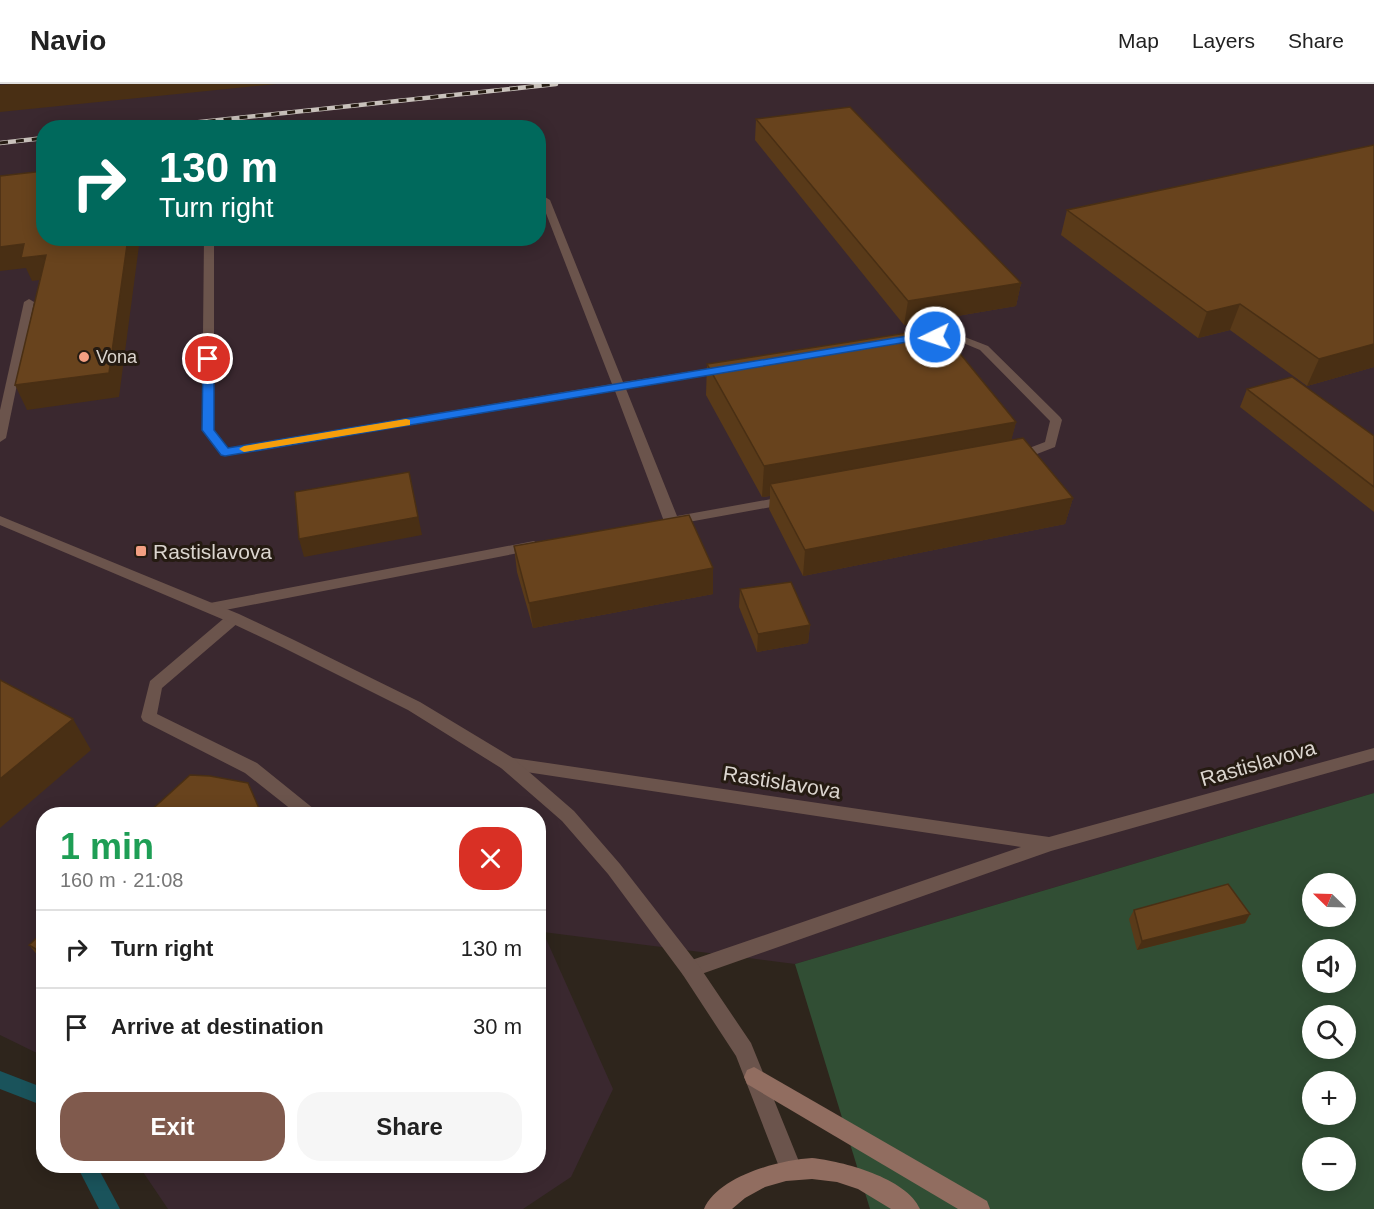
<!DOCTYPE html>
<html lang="en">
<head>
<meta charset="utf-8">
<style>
  body { margin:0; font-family:Arial,sans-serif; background:#f6f6f6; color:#222; height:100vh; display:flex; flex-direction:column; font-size:22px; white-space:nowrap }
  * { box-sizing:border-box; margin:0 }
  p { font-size:20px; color:#767676 }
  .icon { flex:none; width:33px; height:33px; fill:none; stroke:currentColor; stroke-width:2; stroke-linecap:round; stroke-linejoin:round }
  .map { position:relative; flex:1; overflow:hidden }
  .side { position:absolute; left:36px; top:723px; width:510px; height:366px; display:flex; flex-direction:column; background:#fff; border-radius:24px; box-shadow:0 3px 15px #0003 }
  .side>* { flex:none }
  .top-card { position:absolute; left:36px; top:36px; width:510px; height:126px; border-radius:24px; box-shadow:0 3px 15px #0003; background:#00695c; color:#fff; overflow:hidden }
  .needle { width:39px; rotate:293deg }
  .tools { position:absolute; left:1302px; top:789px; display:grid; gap:12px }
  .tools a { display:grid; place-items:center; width:54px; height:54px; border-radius:50%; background:#fff; box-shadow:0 3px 15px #0003; font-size:30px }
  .pin { position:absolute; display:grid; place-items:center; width:51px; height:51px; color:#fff; margin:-26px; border:3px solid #fff; border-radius:50%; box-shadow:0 2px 6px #0007 }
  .me { position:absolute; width:66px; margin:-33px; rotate:266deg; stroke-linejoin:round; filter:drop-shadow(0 0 4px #0008) }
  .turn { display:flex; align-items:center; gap:21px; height:126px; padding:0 24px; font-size:27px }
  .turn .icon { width:78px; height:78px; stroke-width:2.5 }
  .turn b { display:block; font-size:42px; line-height:51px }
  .round { display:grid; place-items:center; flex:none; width:63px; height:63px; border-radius:24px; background:#f6f6f6 }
  .headline { display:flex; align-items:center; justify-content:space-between; height:102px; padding:0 24px }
  h1 { font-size:36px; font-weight:700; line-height:45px; color:#1e9e55 }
  .cta { display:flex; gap:12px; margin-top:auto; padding:12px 24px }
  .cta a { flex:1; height:69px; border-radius:24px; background:#805a4d; color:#fff; font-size:24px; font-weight:700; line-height:69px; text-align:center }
  .cta a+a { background:#f6f6f6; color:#222 }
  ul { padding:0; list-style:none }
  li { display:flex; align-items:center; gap:18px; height:78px; padding:0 24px; border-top:2px solid #e0e0e0 }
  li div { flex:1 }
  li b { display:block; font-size:22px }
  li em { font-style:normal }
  header { display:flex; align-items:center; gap:36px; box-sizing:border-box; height:84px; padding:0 30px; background:#fff; border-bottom:2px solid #e0e0e0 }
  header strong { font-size:28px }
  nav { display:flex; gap:33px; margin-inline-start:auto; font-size:21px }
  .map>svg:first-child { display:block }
  .industrial { fill:#3a282f; fill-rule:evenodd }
  .green { fill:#314e34; fill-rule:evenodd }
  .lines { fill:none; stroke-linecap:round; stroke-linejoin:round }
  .stream { fill:#1a535b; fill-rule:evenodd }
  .service { fill:#6b544c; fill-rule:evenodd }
  .minor { fill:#6b544c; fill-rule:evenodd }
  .tertiary { fill:#6b544c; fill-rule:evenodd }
  .secondary { fill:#916d60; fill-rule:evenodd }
  .rail-casing { stroke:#c9c2bc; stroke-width:4.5 }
  .rail { stroke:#251b12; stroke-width:3; stroke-dasharray:8; stroke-linecap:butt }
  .wall { fill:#593a19 }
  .shaded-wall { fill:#492f14 }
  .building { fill:#68431d; stroke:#492f14; stroke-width:1.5 }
  .route { fill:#1a73e8; stroke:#114b97; stroke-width:1.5 }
  .slow { fill:#f59e0b }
  .poi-dot { fill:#f39f82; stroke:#251b12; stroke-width:2 }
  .labels { text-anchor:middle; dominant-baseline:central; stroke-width:6; stroke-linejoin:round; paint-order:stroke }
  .far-poi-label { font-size:18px; fill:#dbd5cf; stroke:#251b12; text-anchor:start }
  .poi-label { font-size:21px; fill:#dbd5cf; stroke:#251b12; text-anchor:start }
  .street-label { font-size:21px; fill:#dbd5cf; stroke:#251b12 }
</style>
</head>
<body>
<header>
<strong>Navio</strong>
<nav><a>Map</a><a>Layers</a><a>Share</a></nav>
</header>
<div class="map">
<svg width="1374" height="1125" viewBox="0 0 1374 1125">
  <rect width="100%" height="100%" fill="#2e251c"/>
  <path class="industrial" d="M 0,0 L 1374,0 L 1374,709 L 795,880 L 543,848 L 613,1005 L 571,1093 L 523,1125 L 168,1125 L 139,1082 L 538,1082 L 538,730 L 44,730 L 43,972 L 0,951 ZM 44,44 L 538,44 L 538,154 L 44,154 Z"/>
  <path class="green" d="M 1374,709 L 1374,1125 L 870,1125 L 795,880 ZM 1312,800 L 1346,800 L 1346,832 L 1312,832 ZM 1312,866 L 1346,866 L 1346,898 L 1312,898 ZM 1312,932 L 1346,932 L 1346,964 L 1312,964 ZM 1312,998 L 1346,998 L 1346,1030 L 1312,1030 ZM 1312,1064 L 1346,1064 L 1346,1096 L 1312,1096 Z"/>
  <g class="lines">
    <g class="stream">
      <path d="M 0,987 L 44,1004 L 44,1022 L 0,1005 Z"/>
      <path d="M 77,1082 L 97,1082 L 120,1125 L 99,1125 Z"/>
    </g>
    <g class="service">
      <path d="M 545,113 L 550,116 L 623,298 L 725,282 L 731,285 L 725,288 L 626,305 L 677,432 L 788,412 L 793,413 L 795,416 L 793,419 L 672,441 L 665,440 L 615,307 L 225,372 L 221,371 L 202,346 L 204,154 L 234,154 L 214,159 L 214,346 L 228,364 L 612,300 L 542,119 L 538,120 L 538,114 Z"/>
      <path d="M 29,215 L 34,218 L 6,354 L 0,358 L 0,326 L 24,218 Z"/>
      <path d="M 957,250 L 988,262 L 1060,333 L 1062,336 L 1055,363 L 1019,377 L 1011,377 L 1009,374 L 1011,371 L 1045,358 L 1050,337 L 980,266 L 956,256 L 926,257 L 920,254 L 926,251 Z"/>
      <path d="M 534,457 L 541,462 L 539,465 L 210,529 L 203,524 L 210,519 Z"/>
      <path d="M 234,529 L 241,534 L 239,538 L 162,604 L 157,630 L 257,679 L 314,725 L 316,730 L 297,730 L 245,689 L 143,637 L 141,633 L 150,597 L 229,530 Z"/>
    </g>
    <path class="minor" d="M 1374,664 L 1374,676 L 1051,767 L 690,894 L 683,891 L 681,885 L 683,879 L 1021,763 L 507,685 L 501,684 L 499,679 L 501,674 L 507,673 L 1049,753 Z"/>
    <path class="tertiary" d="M 0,432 L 239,530 L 294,556 L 420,618 L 513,674 L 574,727 L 620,780 L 697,879 L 751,959 L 802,1085 L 799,1093 L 791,1096 L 783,1093 L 736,972 L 683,891 L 608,790 L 562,737 L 501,684 L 408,626 L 284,564 L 229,538 L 0,441 Z"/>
    <g class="secondary">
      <path d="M 754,983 L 987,1117 L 990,1125 L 958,1125 L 747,1000 L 744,993 L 747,986 Z"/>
      <path d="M 812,1074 C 842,1077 907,1094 920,1125 L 891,1125 L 858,1105 L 837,1098 L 812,1095 L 786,1097 L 765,1103 L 745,1114 L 732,1125 L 704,1125 C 718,1092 779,1076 812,1074 Z"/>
    </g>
    <g class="rail-casing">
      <g id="rail">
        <path d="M 144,44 L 556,0"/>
        <path d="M 0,59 L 44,54"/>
      </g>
    </g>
    <use href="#rail" class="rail"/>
  </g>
  <g class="wall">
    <path d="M 756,35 L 1021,199 L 1016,222 L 904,241 L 755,56 Z"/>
    <path d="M 1374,61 L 1374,283 L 1307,302 L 1230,246 L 1198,254 L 1061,151 L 1067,126 Z"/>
    <path d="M 707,280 L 1016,338 L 1011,356 L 1073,414 L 1065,440 L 803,492 L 769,425 L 770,412 L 762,413 L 706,311 Z"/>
    <path d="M 1247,305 L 1374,352 L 1374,428 L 1240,323 Z"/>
    <path d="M 514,462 L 713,510 L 533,544 L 517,488 Z"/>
    <path d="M 740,505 L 810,541 L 808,559 L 757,568 L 739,523 Z"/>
    <path d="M 1134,826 L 1250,830 L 1245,839 L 1137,866 L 1129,835 Z"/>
    <path d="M 44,847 L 44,879 L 29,861 Z"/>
  </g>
  <g class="shaded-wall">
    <path d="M 12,0 L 277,0 L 0,28 L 0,1 Z"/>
    <path d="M 128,154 L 140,154 L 119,313 L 27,326 L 15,301 Z"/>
    <path d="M 24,160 L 46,171 L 55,194 L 32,197 L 26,184 L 0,187 L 0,163 Z"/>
    <path d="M 1021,199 L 1016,222 L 904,241 L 908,217 Z"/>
    <path d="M 1240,220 L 1230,246 L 1198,254 L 1207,228 Z"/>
    <path d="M 1374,260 L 1374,283 L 1307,302 L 1319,275 Z"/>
    <path d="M 1016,338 L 1008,369 L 770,400 L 770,412 L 762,413 L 764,382 Z"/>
    <path d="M 409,388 L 422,451 L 304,473 L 299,455 Z"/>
    <path d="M 1073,414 L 1065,440 L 803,492 L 805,466 Z"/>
    <path d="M 713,484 L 713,510 L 533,544 L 529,519 Z"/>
    <path d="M 810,541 L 808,559 L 757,568 L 758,550 Z"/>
    <path d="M 73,635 L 91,666 L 0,744 L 0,695 Z"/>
    <path d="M 1250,830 L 1245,839 L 1137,866 L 1142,857 Z"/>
  </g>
  <g class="building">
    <path d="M 850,23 L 1021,199 L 908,217 L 756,35 Z"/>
    <path d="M 1374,61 L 1374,260 L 1319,275 L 1240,220 L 1207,228 L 1067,126 Z"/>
    <path d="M 44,87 L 44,154 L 128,154 L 109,289 L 15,301 L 46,171 L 21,174 L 24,160 L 0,163 L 0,92 Z"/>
    <path d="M 939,244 L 1016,338 L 764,382 L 707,280 Z"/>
    <path d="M 1292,293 L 1374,352 L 1374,403 L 1247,305 Z"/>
    <path d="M 1023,354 L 1073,414 L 805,466 L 770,400 Z"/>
    <path d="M 409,388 L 418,433 L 299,455 L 295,408 Z"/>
    <path d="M 689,431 L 713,484 L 529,519 L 514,462 Z"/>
    <path d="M 791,498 L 810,541 L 758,550 L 740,505 Z"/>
    <path d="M 0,596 L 73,635 L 0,695 Z"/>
    <path d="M 190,691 L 210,692 L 248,699 L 261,729 L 259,730 L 147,730 Z"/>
    <path d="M 1228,800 L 1250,830 L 1142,857 L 1134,826 Z"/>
    <path d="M 44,847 L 44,870 L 29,861 Z"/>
  </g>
  <path class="route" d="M 913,251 L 935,250 L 940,253 L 935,256 L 913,257 L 225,372 L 221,371 L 202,346 L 203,275 L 208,272 L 214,275 L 214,346 L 228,364 Z"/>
  <path class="slow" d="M 406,335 L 410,336 L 410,341 L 244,368 L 239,365 L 244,362 Z"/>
  <g class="poi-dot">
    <circle cx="84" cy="273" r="6"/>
    <rect x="135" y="461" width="12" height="12" rx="3"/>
  </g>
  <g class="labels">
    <g class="far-poi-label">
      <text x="96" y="273">Vona</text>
    </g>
    <g class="poi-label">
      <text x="153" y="467">Rastislavova</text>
    </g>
    <g class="street-label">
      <text transform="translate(1258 679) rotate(-16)">Rastislavova</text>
      <text transform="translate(782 698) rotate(9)">Rastislavova</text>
    </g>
  </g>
</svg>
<div class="tools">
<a><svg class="needle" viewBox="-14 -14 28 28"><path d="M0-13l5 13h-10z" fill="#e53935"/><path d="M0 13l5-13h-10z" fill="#767676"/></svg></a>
<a><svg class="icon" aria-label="sound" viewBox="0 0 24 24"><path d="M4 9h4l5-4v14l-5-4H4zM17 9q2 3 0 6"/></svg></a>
<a><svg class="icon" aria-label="search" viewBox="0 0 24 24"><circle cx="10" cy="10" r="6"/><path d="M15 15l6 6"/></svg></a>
<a>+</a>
<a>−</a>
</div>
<div class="pin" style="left:208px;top:275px;background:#d93025"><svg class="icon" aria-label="arrive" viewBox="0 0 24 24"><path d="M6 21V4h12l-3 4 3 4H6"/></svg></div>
<svg class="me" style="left:935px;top:253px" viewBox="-20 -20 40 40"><circle r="17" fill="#1a73e8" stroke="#fff" stroke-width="3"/><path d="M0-11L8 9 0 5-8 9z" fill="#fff"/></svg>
<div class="top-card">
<div class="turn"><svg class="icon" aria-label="right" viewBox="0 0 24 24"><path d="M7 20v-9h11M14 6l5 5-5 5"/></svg><div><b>130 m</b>Turn right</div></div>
</div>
<section class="side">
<div class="headline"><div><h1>1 min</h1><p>160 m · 21:08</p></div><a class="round" style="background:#d93025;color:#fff"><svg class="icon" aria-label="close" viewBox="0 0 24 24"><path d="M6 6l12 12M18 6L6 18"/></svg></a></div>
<ul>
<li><svg class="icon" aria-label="right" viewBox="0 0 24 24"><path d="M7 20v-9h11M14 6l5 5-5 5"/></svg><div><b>Turn right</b></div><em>130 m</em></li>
<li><svg class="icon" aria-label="arrive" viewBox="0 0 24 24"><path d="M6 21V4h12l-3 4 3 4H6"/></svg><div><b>Arrive at destination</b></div><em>30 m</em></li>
</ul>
<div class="cta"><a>Exit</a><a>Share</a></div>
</section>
</div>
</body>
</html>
